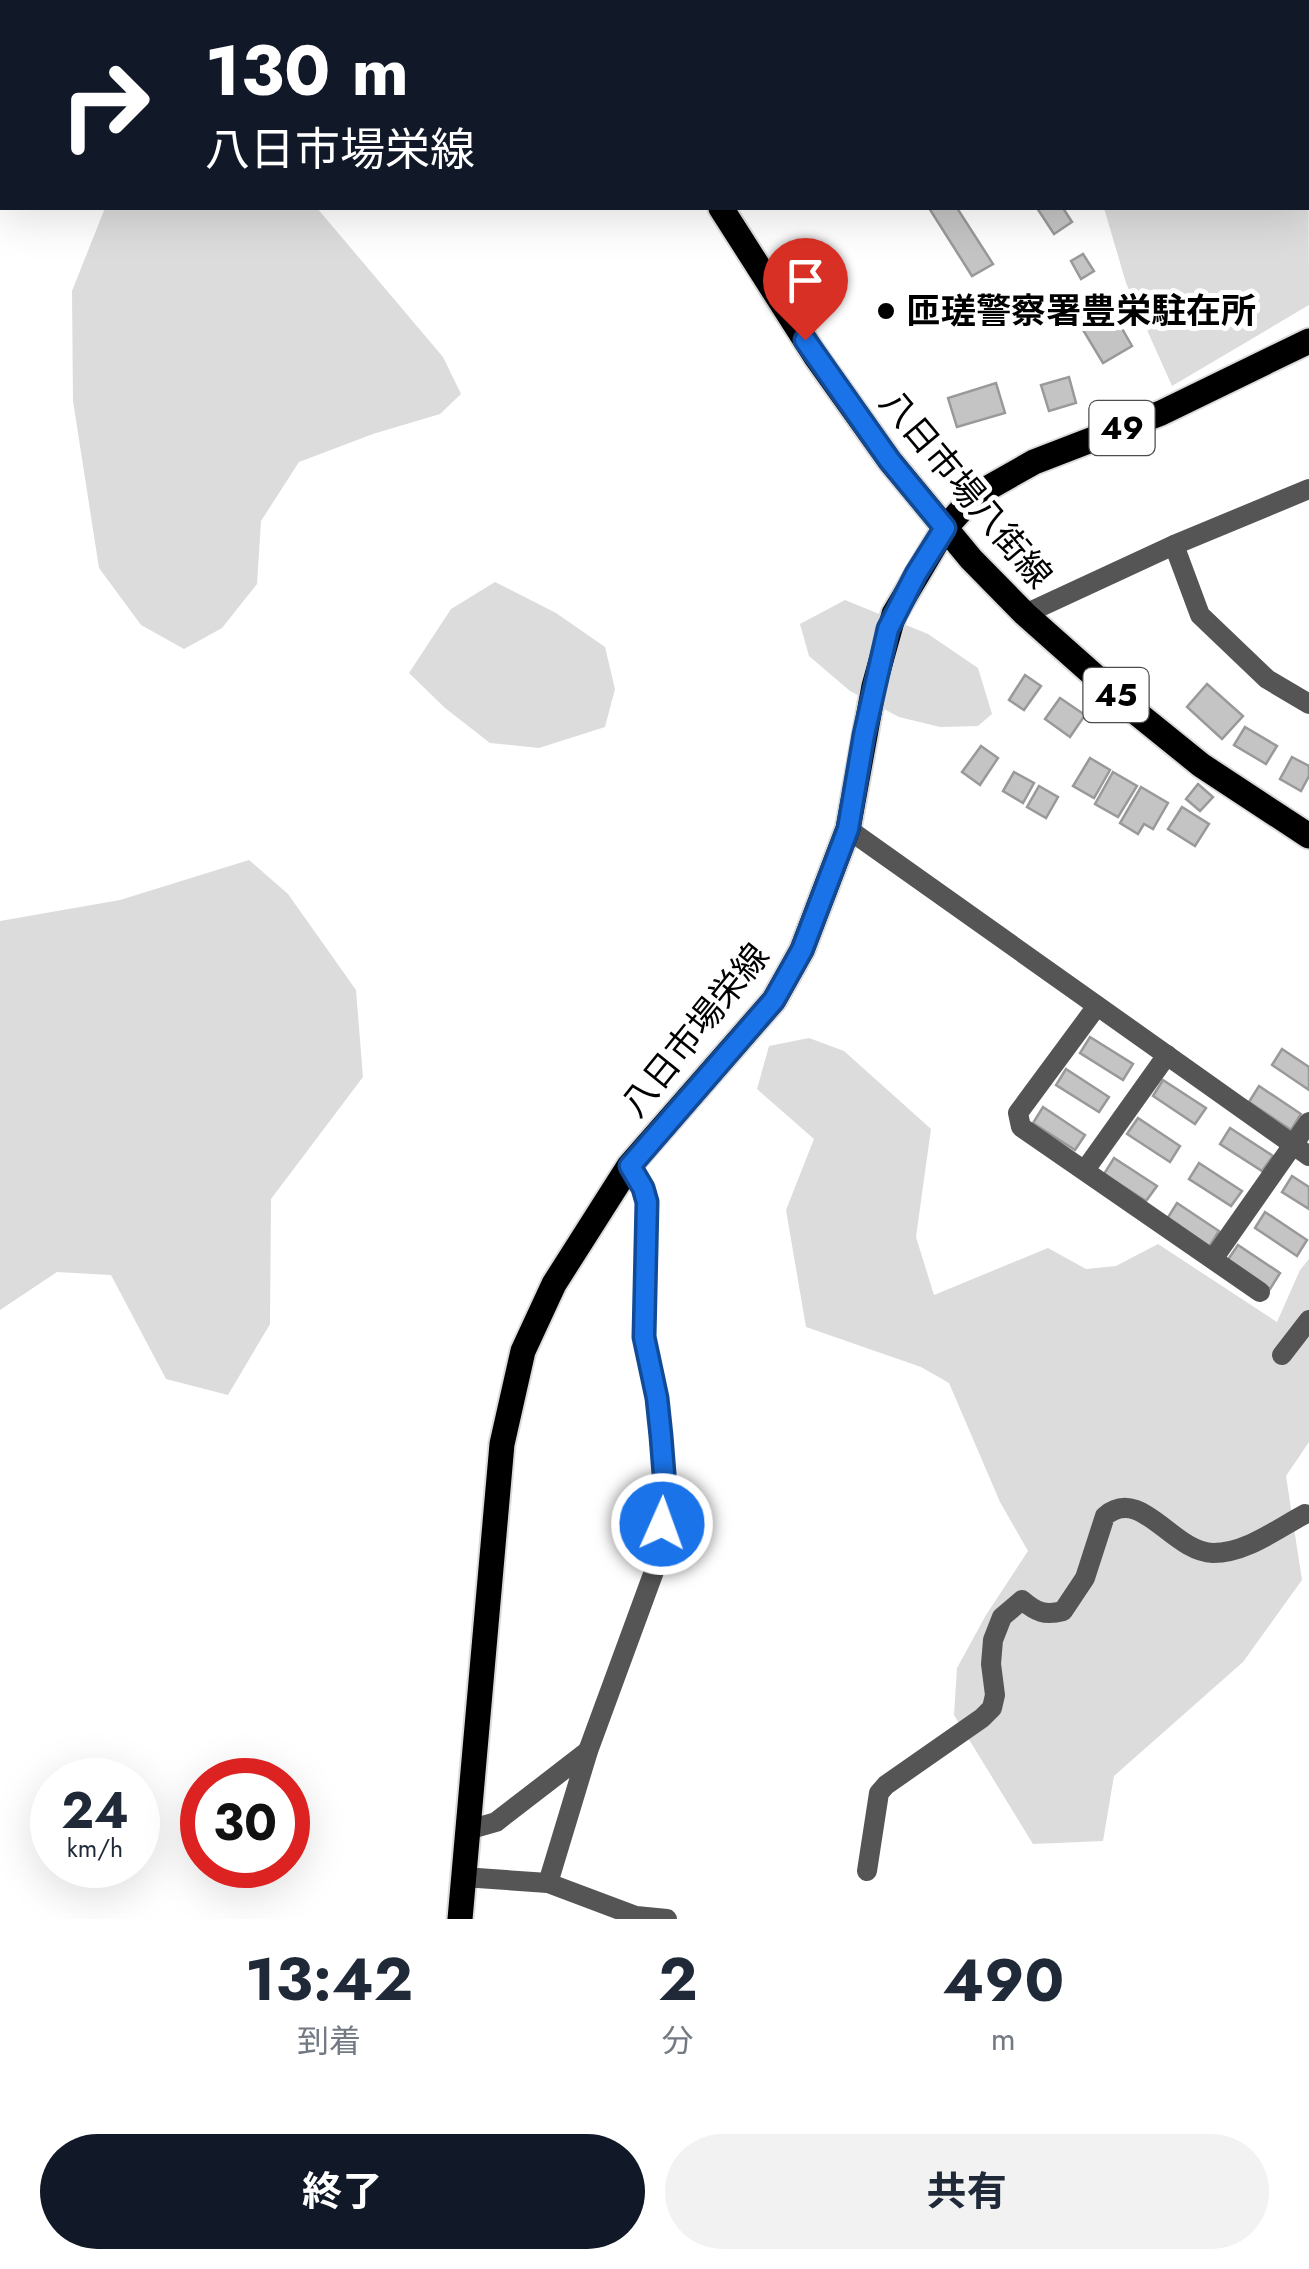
<!DOCTYPE html>
<html lang="ja">
<head>
<meta charset="utf-8">
<style>
  body { margin:0; font-family:Jost,"Noto Sans JP",sans-serif; background:#f2f2f3; color:#1f2937; height:100vh; display:flex; flex-direction:column; font-size:38px; white-space:nowrap }
  * { box-sizing:border-box; margin:0 }
  p { font-size:32px; color:#747a83 }
  .icon { flex:none; width:55px; height:55px; fill:none; stroke:currentColor; stroke-width:2; stroke-linecap:round; stroke-linejoin:round }
  .map { position:relative; height:1919px; overflow:hidden }
  .sheet { display:flex; flex-direction:column; background:#fff; flex:1 }
  .sheet>* { flex:none }
  .hud { position:absolute; left:0px; top:0px; width:1310px; height:210px; box-shadow:0 10px 40px #0002; background:#111827; color:#fff; overflow:hidden }
  .speed { position:absolute; left:30px; top:1758px; display:flex; gap:20px; font-size:50px; font-weight:700; text-align:center }
  .speed>* { display:grid; place-content:center; width:130px; height:130px; border-radius:50%; background:#fff; box-shadow:0 10px 40px #0002; line-height:1 }
  .speed small { font-size:25px; font-weight:400 }
  .speed .limit { border:15px solid #d22; background:#fff; color:#111 }
  .pin { position:absolute; display:grid; place-items:center; width:85px; height:85px; color:#fff; margin:-102px -42px; border-radius:50% 50% 50% 0; rotate:-45deg; box-shadow:0 0 10px #0007 }
  .pin .icon { rotate:45deg }
  .me { position:absolute; width:110px; margin:-55px; rotate:2deg; stroke-linejoin:round; filter:drop-shadow(0 0 8px #0008) }
  .turn { display:flex; align-items:center; gap:35px; height:210px; padding:0 40px; font-size:45px }
  .turn .icon { width:130px; height:130px; stroke-width:2.5 }
  .turn b { display:block; font-size:70px; line-height:85px }
  .eta { display:flex; justify-content:space-evenly; align-items:center; height:170px; text-align:center }
  .eta b { font-size:60px; font-weight:700; line-height:70px }
  .action { display:flex; gap:20px; margin-top:auto; padding:20px 40px }
  .action a { flex:1; height:115px; border-radius:60px; background:#111827; color:#fff; font-size:40px; font-weight:700; line-height:115px; text-align:center }
  .action a+a { background:#f2f2f3; color:#1f2937 }
  .map>svg:first-child { display:block }
  .green { fill:#dcdcdc }
  .building { fill:#c4c4c4; stroke:#999; stroke-width:2.5 }
  .lines { fill:none; stroke-linecap:round; stroke-linejoin:round }
  .major-casing { stroke:#dbdbdb; stroke-width:29 }
  .minor { stroke:#555; stroke-width:20 }
  .major { stroke:#000; stroke-width:25 }
  .route-casing { stroke:#114b97; stroke-width:25 }
  .route { stroke:#1a73e8; stroke-width:18 }
  .poi-dot { fill:#000; stroke:#fff; stroke-width:4 }
  .labels { text-anchor:middle; dominant-baseline:central; stroke-width:10; stroke-linejoin:round; paint-order:stroke }
  .shield { fill:#fff; stroke:#4c4c4c; stroke-width:2.5 }
  .shield-label { font-size:32px; font-weight:bold; fill:#000 }
  .poi-label { font-size:35px; font-weight:bold; fill:#000; stroke:#fff; text-anchor:start }
  .street-label { font-size:35px; fill:#000; stroke:#fff }
</style>
</head>
<body>
<div class="map">
<svg width="1309" height="1919" viewBox="0 0 1309 1919">
  <rect width="100%" height="100%" fill="#fff"/>
  <g class="green">
    <path d="M 1308,65 L 1309,305 L 1172,386 L 1126,283 L 1104,208 L 1308,208 Z"/>
    <path d="M 105,208 L 317,208 L 443,357 L 461,394 L 440,414 L 373,434 L 299,462 L 261,521 L 257,584 L 222,628 L 184,649 L 141,625 L 99,568 L 73,401 L 72,291 Z"/>
    <path d="M 495,582 L 556,613 L 605,647 L 615,689 L 605,727 L 539,748 L 490,743 L 445,708 L 409,673 L 451,609 Z"/>
    <path d="M 845,600 L 928,634 L 978,668 L 992,714 L 978,726 L 940,727 L 899,717 L 850,691 L 809,656 L 800,624 Z"/>
    <path d="M 249,860 L 288,894 L 356,990 L 363,1077 L 271,1199 L 270,1324 L 228,1395 L 166,1379 L 111,1275 L 57,1272 L 0,1310 L 0,921 L 120,900 Z"/>
    <path d="M 809,1038 L 844,1051 L 931,1129 L 916,1237 L 934,1295 L 1048,1248 L 1086,1269 L 1116,1266 L 1158,1244 L 1277,1322 L 1300,1270 L 1309,1259 L 1309,1442 L 1286,1476 L 1302,1580 L 1243,1662 L 1114,1776 L 1103,1841 L 1033,1844 L 954,1715 L 957,1668 L 986,1615 L 1028,1551 L 1000,1502 L 949,1383 L 921,1367 L 806,1327 L 786,1210 L 814,1139 L 757,1089 L 769,1046 Z"/>
  </g>
  <g class="building">
    <path d="M 929,208 L 957,208 L 993,264 L 972,276 Z"/>
    <path d="M 1037,208 L 1063,208 L 1072,222 L 1054,234 Z"/>
    <path d="M 1083,254 L 1094,271 L 1081,279 L 1071,261 Z"/>
    <path d="M 1104,297 L 1132,346 L 1103,363 L 1074,315 Z"/>
    <path d="M 1069,377 L 1076,403 L 1049,411 L 1041,385 Z"/>
    <path d="M 996,383 L 1005,413 L 957,427 L 948,398 Z"/>
    <path d="M 1025,675 L 1041,686 L 1024,710 L 1009,700 Z"/>
    <path d="M 1207,684 L 1243,716 L 1222,739 L 1187,707 Z"/>
    <path d="M 1060,698 L 1085,715 L 1070,737 L 1045,719 Z"/>
    <path d="M 1245,727 L 1277,746 L 1266,764 L 1234,745 Z"/>
    <path d="M 981,746 L 998,758 L 980,785 L 962,772 Z"/>
    <path d="M 1292,757 L 1309,766 L 1309,776 L 1301,791 L 1280,779 Z"/>
    <path d="M 1090,758 L 1110,770 L 1094,798 L 1073,786 Z"/>
    <path d="M 1014,772 L 1034,783 L 1023,803 L 1003,791 Z"/>
    <path d="M 1113,772 L 1137,786 L 1118,817 L 1095,804 Z"/>
    <path d="M 1198,784 L 1213,797 L 1200,811 L 1186,799 Z"/>
    <path d="M 1039,786 L 1058,797 L 1046,818 L 1027,807 Z"/>
    <path d="M 1141,787 L 1168,803 L 1153,829 L 1144,824 L 1138,834 L 1120,823 Z"/>
    <path d="M 1182,807 L 1209,824 L 1195,846 L 1168,829 Z"/>
    <path d="M 1090,1037 L 1133,1064 L 1123,1080 L 1080,1053 Z"/>
    <path d="M 1282,1049 L 1309,1067 L 1309,1090 L 1272,1065 Z"/>
    <path d="M 1066,1069 L 1109,1097 L 1099,1112 L 1056,1085 Z"/>
    <path d="M 1163,1080 L 1206,1108 L 1195,1124 L 1153,1096 Z"/>
    <path d="M 1259,1086 L 1301,1114 L 1291,1130 L 1249,1102 Z"/>
    <path d="M 1043,1107 L 1085,1135 L 1075,1150 L 1033,1123 Z"/>
    <path d="M 1138,1118 L 1180,1146 L 1170,1162 L 1127,1134 Z"/>
    <path d="M 1230,1128 L 1273,1156 L 1262,1171 L 1220,1144 Z"/>
    <path d="M 1114,1158 L 1157,1186 L 1146,1201 L 1104,1174 Z"/>
    <path d="M 1199,1163 L 1242,1191 L 1231,1206 L 1189,1179 Z"/>
    <path d="M 1292,1176 L 1309,1187 L 1309,1209 L 1282,1192 Z"/>
    <path d="M 1177,1203 L 1219,1231 L 1209,1247 L 1167,1219 Z"/>
    <path d="M 1265,1212 L 1307,1240 L 1297,1256 L 1255,1228 Z"/>
    <path d="M 1238,1245 L 1280,1273 L 1270,1289 L 1227,1261 Z"/>
  </g>
  <g class="lines">
    <g class="major-casing">
      <g id="major">
        <path d="M 597,0 L 598,2"/>
        <path d="M 721,208 L 816,357 L 890,461 L 971,559 L 1025,614 L 1133,710 L 1201,765 L 1309,836"/>
        <path d="M 460,1919 L 502,1444 L 523,1351 L 554,1284 L 629,1166 L 774,1000 L 802,950 L 848,829 L 874,686 L 894,614 L 945,528 L 974,496 L 1034,462 L 1161,413 L 1309,341"/>
      </g>
    </g>
    <g class="minor">
      <path d="M 1174,545 L 1200,615 L 1267,679 L 1309,704"/>
      <path d="M 1025,614 L 1174,545 L 1309,489"/>
      <path d="M 848,829 L 1309,1156"/>
      <path d="M 1097,1006 L 1018,1113 L 1021,1127 L 1260,1292"/>
      <path d="M 1085,1170 L 1167,1055"/>
      <path d="M 1213,1259 L 1309,1122"/>
      <path d="M 1282,1355 L 1309,1320"/>
      <path d="M 468,1830 L 496,1822 L 588,1751"/>
      <path d="M 867,1871 L 879,1793 L 886,1785 L 982,1718 L 992,1708 L 995,1695 L 991,1664 L 993,1640 L 1002,1617 L 1022,1600 C 1036,1612 1045,1616 1063,1611 L 1085,1578 L 1105,1516 C 1141,1485 1172,1552 1213,1553 C 1246,1553 1277,1529 1305,1514"/>
      <path d="M 463,1877 L 548,1883 L 636,1916 L 667,1919"/>
      <path d="M 548,1883 L 588,1751 L 656,1566 L 662,1524 L 664,1474 L 657,1397 L 644,1337 L 647,1202 L 643,1189 L 629,1166"/>
    </g>
    <use href="#major" class="major"/>
  </g>
  <g class="lines">
    <g class="route-casing">
      <path id="route" d="M 662,1524 L 664,1474 L 661,1436 L 657,1398 L 644,1337 L 647,1202 L 643,1188 L 630,1166 L 774,1000 L 802,950 L 848,829 L 864,735 L 888,629 L 916,574 L 945,528 L 890,461 L 805,340"/>
    </g>
    <use href="#route" class="route"/>
  </g>
  <circle class="poi-dot" cx="886" cy="311" r="10"/>
  <g class="labels">
    <g class="shield">
      <rect x="1089.5" y="401" width="65" height="54" rx="8"/>
      <rect x="1083.5" y="668" width="65" height="54" rx="8"/>
    </g>
    <g class="shield-label">
      <text x="1122" y="428">49</text>
      <text x="1116" y="695">45</text>
    </g>
    <g class="poi-label">
      <text x="906" y="311">匝瑳警察署豊栄駐在所</text>
    </g>
    <g class="street-label">
      <text transform="translate(966 489) rotate(50)">八日市場八街線</text>
      <text transform="translate(695 1030) rotate(-51)">八日市場栄線</text>
    </g>
  </g>
</svg>
<div class="speed"><div>24<small>km/h</small></div><div class="limit">30</div></div>
<div class="pin" style="left:805px;top:340px;background:#d93025"><svg class="icon" aria-label="arrive" viewBox="0 0 24 24"><path d="M6 21V4h12l-3 4 3 4H6"/></svg></div>
<svg class="me" style="left:662px;top:1524px" viewBox="-20 -20 40 40"><circle r="17" fill="#1a73e8" stroke="#fff" stroke-width="3"/><path d="M0-11L8 9 0 5-8 9z" fill="#fff"/></svg>
<div class="hud">
<div class="turn"><svg class="icon" aria-label="right" viewBox="0 0 24 24"><path d="M7 20v-9h11M14 6l5 5-5 5"/></svg><div><b>130 m</b>八日市場栄線</div></div>
</div>
</div>
<section class="sheet">
<div class="eta">
<div><b>13:42</b><p>到着</p></div>
<div><b>2</b><p>分</p></div>
<div><b>490</b><p>m</p></div>
</div>
<div class="action"><a>終了</a><a>共有</a></div>
</section>
</body>
</html>
